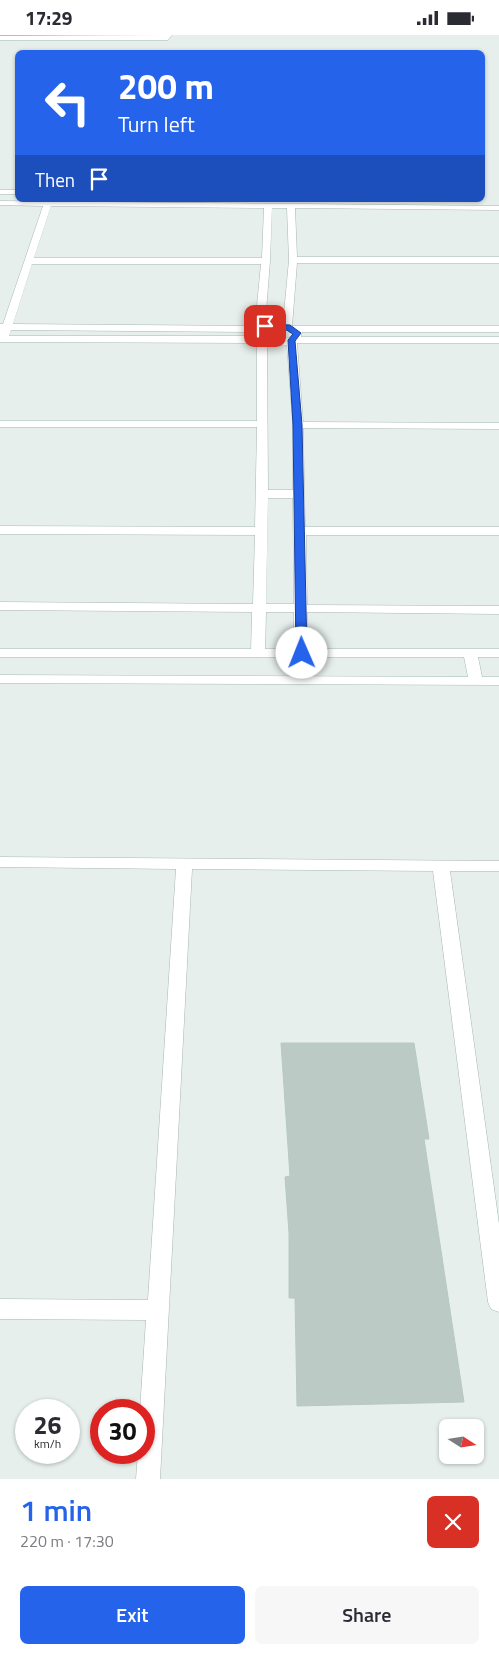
<!DOCTYPE html>
<html lang="en">
<head>
<meta charset="utf-8">
<style>
  body { margin:0; font-family:"Titillium Web",sans-serif; background:#f7f7f7; color:#2b2b33; height:100vh; display:flex; flex-direction:column; font-size:19px; white-space:nowrap }
  * { box-sizing:border-box; margin:0 }
  p { font-size:16px; color:#7c7c81 }
  .icon { flex:none; width:28px; height:28px; fill:none; stroke:currentColor; stroke-width:2; stroke-linecap:round; stroke-linejoin:round }
  .map { position:relative; height:1444px; overflow:hidden }
  .details { display:flex; flex-direction:column; background:#fff; flex:1 }
  .details>* { flex:none }
  .banner { position:absolute; left:15px; top:15px; width:470px; height:152px; border-radius:8px; box-shadow:0 1px 4px #0004; background:#2563eb; color:#fff; overflow:hidden }
  .needle { width:32px; rotate:102deg }
  .controls { position:absolute; left:439px; top:1384px; display:grid; gap:10px }
  .controls a { display:grid; place-items:center; width:45px; height:45px; border-radius:8px; background:#fff; box-shadow:0 1px 4px #0004; font-size:25px }
  .speed { position:absolute; left:15px; top:1364px; display:flex; gap:10px; font-size:25px; font-weight:700; text-align:center }
  .speed>* { display:grid; place-content:center; width:65px; height:65px; border-radius:50%; background:#fff; box-shadow:0 1px 4px #0004; line-height:1 }
  .speed small { font-size:12px; font-weight:400 }
  .speed .limit { border:8px solid #d22; background:#fff; color:#111 }
  .pin { position:absolute; display:grid; place-items:center; width:42px; height:42px; color:#fff; margin:-21px; border-radius:10px; box-shadow:0 2px 8px #0006 }
  .me { position:absolute; width:55px; margin:-28px; rotate:359deg; stroke-linejoin:round; filter:drop-shadow(0 0 4px #0008) }
  .turn { display:flex; align-items:center; gap:18px; height:105px; padding:0 20px; font-size:22px }
  .turn .icon { width:65px; height:65px; stroke-width:2.5 }
  .turn b { display:block; font-size:35px; line-height:42px }
  .then { display:flex; align-items:center; height:48px; padding:0 20px; background:#0003; gap:10px; font-size:19px }
  .round { display:grid; place-items:center; flex:none; width:52px; height:52px; border-radius:8px; background:#f7f7f7 }
  .head { display:flex; align-items:center; justify-content:space-between; height:85px; padding:0 20px }
  h1 { font-size:30px; font-weight:600; line-height:38px; color:#2563eb }
  .button { display:flex; gap:10px; margin-top:auto; padding:10px 20px }
  .button a { flex:1; height:58px; border-radius:8px; background:#2563eb; color:#fff; font-size:20px; font-weight:600; line-height:58px; text-align:center }
  .button a+a { background:#f7f7f7; color:#2b2b33 }
  .status { display:flex; justify-content:space-between; align-items:center; height:35px; padding:0 25px; background:#fff; direction:ltr }
  .status svg { height:14px; fill:currentColor }
  .map>svg:first-child { display:block }
  .building { fill:#bbcac4; stroke:#b8c9c2 }
  .lines { fill:none; stroke-linecap:round; stroke-linejoin:round }
  .street-casing { stroke:#a8b8b2; stroke-width:1 }
  .secondary-casing { stroke:#a4bbb3; stroke-width:1 }
  .street { fill:#fff; fill-rule:evenodd }
  .secondary { fill:#fff; fill-rule:evenodd }
  .route { fill:#2563eb; stroke:#184099 }
</style>
</head>
<body>
<div class="status"><b>17:29</b><svg viewBox="0 0 49 12"><path d="M0 12V9h3v3zM5 12V6h3v6zM10 12V3h3v9zM15 12V0h3v12zM26 1h20v11H26zM47 4h2v5h-2z"/></svg></div>
<div class="map">
<svg width="499" height="1444" viewBox="0 0 499 1444">
  <rect width="100%" height="100%" fill="#e6efeb"/>
  <path class="building" d="M 281,1008 L 414,1008 L 429,1104 L 424,1104 L 464,1367 L 297,1371 L 295,1263 L 289,1263 L 289,1198 L 285,1142 L 290,1141 Z"/>
  <g class="lines">
    <g class="street-casing">
      <g id="street">
        <rect x="0" y="155" width="18" height="4"/>
        <path d="M 0,166 L 499,171 L 499,175 L 295,173 L 297,222 L 499,222 L 499,228 L 297,228 L 292,291 L 499,291 L 499,297 L 302,297 L 301,302 L 499,302 L 499,308 L 297,308 L 303,387 L 499,388 L 499,394 L 303,393 L 305,492 L 499,492 L 499,500 L 306,500 L 307,570 L 499,571 L 499,579 L 307,577 L 308,618 L 301,622 L 294,618 L 294,577 L 266,577 L 265,618 L 258,622 L 251,618 L 252,577 L 0,575 L 0,567 L 253,569 L 255,500 L 0,499 L 0,491 L 255,492 L 257,392 L 0,392 L 0,386 L 257,386 L 257,308 L 0,307 L 0,289 L 3,289 L 43,171 L 0,170 ZM 51,171 L 264,173 L 262,223 L 34,223 ZM 272,173 L 287,173 L 289,225 L 283,289 L 276,287 L 265,289 L 270,226 ZM 32,229 L 261,229 L 255,291 L 13,289 ZM 276,293 L 287,295 L 293,300 C 282,308 268,307 257,300 L 263,295 ZM 11,295 L 249,297 L 248,301 L 9,301 ZM 287,310 L 293,390 L 293,455 L 268,455 L 267,311 ZM 268,463 L 293,463 L 294,569 L 266,569 Z"/>
        <path d="M 0,822 L 499,826 L 499,836 L 450,836 L 499,1189 L 499,1277 L 491,1274 L 488,1267 L 433,836 L 192,834 L 160,1444 L 136,1444 L 138,1418 L 144,1418 L 144,1375 L 140,1375 L 146,1285 L 0,1284 L 0,1264 L 148,1265 L 176,834 L 0,832 Z"/>
      </g>
    </g>
    <g class="secondary-casing">
      <g id="secondary">
        <path d="M 166,0 L 172,0 L 168,5 L 0,5 L 0,1 Z"/>
        <path d="M 0,614 L 499,614 L 499,622 L 478,622 L 482,642 L 499,642 L 499,650 L 0,648 L 0,640 L 468,642 L 464,622 L 0,622 Z"/>
      </g>
    </g>
    <use href="#street" class="street"/>
    <use href="#secondary" class="secondary"/>
  </g>
  <path class="route" d="M 265,289 L 290,290 L 301,298 L 295,306 L 302,390 L 307,618 L 302,621 L 296,618 L 293,390 L 288,305 L 293,299 L 285,294 L 262,293 L 262,290 Z"/>
</svg>
<div class="controls">
<a><svg class="needle" viewBox="-14 -14 28 28"><path d="M0-13l5 13h-10z" fill="#e53935"/><path d="M0 13l5-13h-10z" fill="#7c7c81"/></svg></a>
</div>
<div class="speed"><div>26<small>km/h</small></div><div class="limit">30</div></div>
<div class="pin" style="left:265px;top:291px;background:#d93025"><svg class="icon" aria-label="arrive" viewBox="0 0 24 24"><path d="M6 21V4h12l-3 4 3 4H6"/></svg></div>
<svg class="me" style="left:302px;top:618px" viewBox="-20 -20 40 40"><circle r="19" fill="#fff"/><path d="M0-13L10 11 0 6-10 11z" fill="#2563eb"/></svg>
<div class="banner">
<div class="turn"><svg class="icon" aria-label="left" viewBox="0 0 24 24"><path d="M17 20v-9H6M10 6l-5 5 5 5"/></svg><div><b>200 m</b>Turn left</div></div>
<div class="then">Then<svg class="icon" aria-label="arrive" viewBox="0 0 24 24"><path d="M6 21V4h12l-3 4 3 4H6"/></svg></div>
</div>
</div>
<section class="details">
<div class="head"><div><h1>1 min</h1><p>220 m · 17:30</p></div><a class="round" style="background:#d93025;color:#fff"><svg class="icon" aria-label="close" viewBox="0 0 24 24"><path d="M6 6l12 12M18 6L6 18"/></svg></a></div>
<div class="button"><a>Exit</a><a>Share</a></div>
</section>
</body>
</html>
